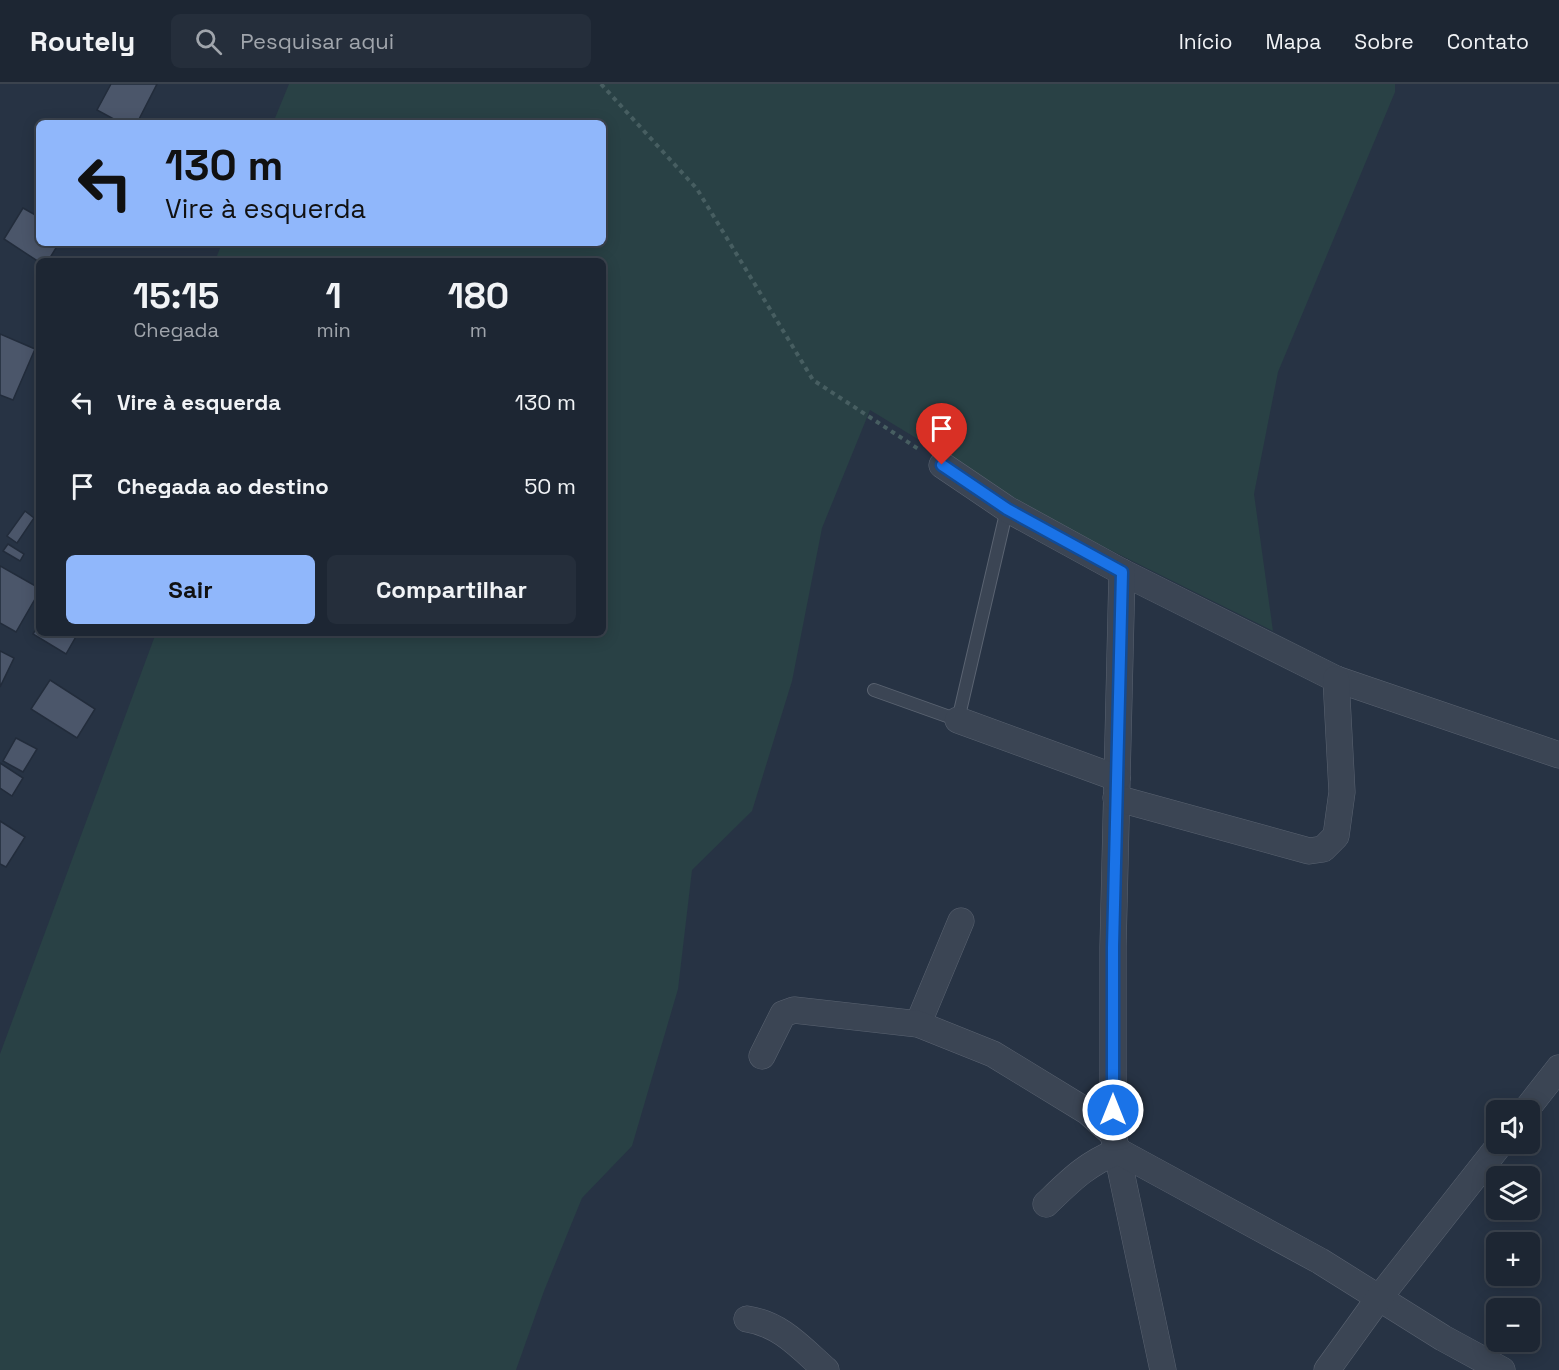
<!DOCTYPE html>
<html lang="pt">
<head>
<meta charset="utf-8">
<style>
  body { margin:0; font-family:"Space Grotesk",sans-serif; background:#252e3b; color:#f1f3f6; height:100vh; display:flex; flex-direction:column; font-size:22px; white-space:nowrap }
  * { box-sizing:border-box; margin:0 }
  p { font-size:20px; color:#a0a5ac }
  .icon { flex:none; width:33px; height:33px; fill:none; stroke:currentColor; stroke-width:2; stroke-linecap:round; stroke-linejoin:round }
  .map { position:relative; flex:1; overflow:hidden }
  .details { position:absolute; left:36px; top:174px; width:570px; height:378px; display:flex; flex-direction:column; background:#1d2633; border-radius:9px; box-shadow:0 3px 15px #0003,0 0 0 2px #3b434e }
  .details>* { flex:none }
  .banner { position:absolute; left:36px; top:36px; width:570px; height:126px; border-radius:9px; box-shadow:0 3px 15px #0003,0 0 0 2px #3b434e; background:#90b7fb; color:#111; overflow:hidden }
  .controls { position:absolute; left:1486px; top:1016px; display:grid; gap:12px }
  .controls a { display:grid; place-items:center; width:54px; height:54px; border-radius:9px; background:#1d2633; box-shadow:0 3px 15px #0003,0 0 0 2px #3b434e; font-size:30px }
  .pin { position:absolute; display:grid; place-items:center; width:51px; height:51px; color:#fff; margin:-62px -26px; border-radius:50% 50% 50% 0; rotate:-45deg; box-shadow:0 0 6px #0007 }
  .pin .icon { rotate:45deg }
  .me { position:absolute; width:66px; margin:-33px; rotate:0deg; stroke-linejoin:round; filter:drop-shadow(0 0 4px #0008) }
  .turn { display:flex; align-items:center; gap:21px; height:126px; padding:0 30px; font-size:27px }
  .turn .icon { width:78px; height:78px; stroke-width:2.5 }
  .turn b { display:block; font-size:42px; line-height:51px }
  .eta { display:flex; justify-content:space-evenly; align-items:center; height:102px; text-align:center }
  .eta b { font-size:36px; font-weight:700; line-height:42px }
  .button { display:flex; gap:12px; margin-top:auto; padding:12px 30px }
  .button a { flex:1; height:69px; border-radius:9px; background:#90b7fb; color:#111; font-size:24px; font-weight:700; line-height:69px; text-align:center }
  .button a+a { background:#252e3b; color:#f1f3f6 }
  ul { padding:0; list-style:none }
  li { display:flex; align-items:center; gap:18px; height:84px; padding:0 30px }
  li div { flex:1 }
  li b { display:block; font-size:22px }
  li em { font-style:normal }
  header { display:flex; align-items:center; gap:36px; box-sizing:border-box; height:84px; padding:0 30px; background:#1d2633; border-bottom:2px solid #3b434e }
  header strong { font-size:28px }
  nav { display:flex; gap:33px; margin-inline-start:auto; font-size:21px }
  .search { width:420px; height:54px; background:#252e3b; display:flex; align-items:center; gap:15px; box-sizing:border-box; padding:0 21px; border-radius:9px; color:#a0a5ac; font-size:22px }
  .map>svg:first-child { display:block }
  .green { fill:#294145 }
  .building { fill:#4b566a; stroke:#222c3b; stroke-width:1.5 }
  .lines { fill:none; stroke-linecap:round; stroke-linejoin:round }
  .lane-casing { stroke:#5a6371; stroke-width:14 }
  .street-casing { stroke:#5a6371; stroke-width:27 }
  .path { stroke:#475e61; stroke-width:4; stroke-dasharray:4.5 4.5; stroke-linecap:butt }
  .lane { stroke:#3b4554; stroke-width:12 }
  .street { stroke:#3b4554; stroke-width:26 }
  .route-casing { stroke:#114b97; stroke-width:15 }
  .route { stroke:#1a73e8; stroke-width:10 }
</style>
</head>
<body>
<header>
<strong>Routely</strong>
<div class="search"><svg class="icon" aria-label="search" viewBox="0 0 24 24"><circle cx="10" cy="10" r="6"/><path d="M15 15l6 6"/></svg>Pesquisar aqui</div>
<nav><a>Início</a><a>Mapa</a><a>Sobre</a><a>Contato</a></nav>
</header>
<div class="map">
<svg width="1559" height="1286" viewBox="0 0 1559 1286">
  <rect width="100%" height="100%" fill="#273344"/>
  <path class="green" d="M 289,0 L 1395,0 L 1395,8 L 1278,288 L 1254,410 L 1273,547 L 1054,438 L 870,326 L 822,444 L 792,597 L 752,727 L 692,786 L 678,905 L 632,1062 L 582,1114 L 544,1207 L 516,1286 L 0,1286 L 0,970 L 156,549 L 603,549 L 603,177 L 215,177 L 222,159 L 603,159 L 603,39 L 273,39 Z"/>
  <g class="building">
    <path d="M 111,0 L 157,0 L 137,39 L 121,39 L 97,26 Z"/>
    <path d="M 23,124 L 39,133 L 39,159 L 59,159 L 48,177 L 39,178 L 4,155 Z"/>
    <path d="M 0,250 L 35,265 L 13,316 L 0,311 Z"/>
    <path d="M 25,427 L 34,434 L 17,459 L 7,452 Z"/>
    <path d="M 8,460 L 24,470 L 20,477 L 3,467 Z"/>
    <path d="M 0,482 L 39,504 L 39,508 L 16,548 L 0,539 Z"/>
    <path d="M 39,540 L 39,549 L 78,549 L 66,570 L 33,550 Z"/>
    <path d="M 0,567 L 14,574 L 0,603 Z"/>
    <path d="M 50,596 L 95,625 L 77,654 L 31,625 Z"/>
    <path d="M 16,654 L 37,665 L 23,688 L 3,677 Z"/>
    <path d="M 0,679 L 23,694 L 12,712 L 0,704 Z"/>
    <path d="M 0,737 L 25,753 L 6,783 L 0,780 Z"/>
  </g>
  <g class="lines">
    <g class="lane-casing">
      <path id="lane" d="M 874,606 L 958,636 L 1007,425"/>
    </g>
    <g class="street-casing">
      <g id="street">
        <path d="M 942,381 L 1007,425 L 1122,488 L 1336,595 L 1559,671"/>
        <path d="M 1122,488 L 1113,863 L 1113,1050 L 1163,1286"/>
        <path d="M 958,636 L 1117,694"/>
        <path d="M 1116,714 L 1309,767 L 1323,765 L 1336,752 L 1342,708 L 1336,595"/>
        <path d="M 918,940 L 961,837"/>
        <path d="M 762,972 L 783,930 L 794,926 L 918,940 L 993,970 L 1088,1028 L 1113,1050"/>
        <path d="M 1526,1026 L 1559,984"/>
        <path d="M 1046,1120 C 1071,1096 1085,1081 1118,1067 L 1320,1177 L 1443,1254 L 1502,1286"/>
        <path d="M 747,1235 C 781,1240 801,1264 826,1286"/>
        <path d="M 1327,1286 L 1379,1214 L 1501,1059"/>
      </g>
    </g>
    <path class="path" d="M 601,0 L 697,105 L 813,296 L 920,366"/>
    <use href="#lane" class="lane"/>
    <use href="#street" class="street"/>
  </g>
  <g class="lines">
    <g class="route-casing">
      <path id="route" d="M 942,381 L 1007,425 L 1122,488 L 1113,863 L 1113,1026"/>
    </g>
    <use href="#route" class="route"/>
  </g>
</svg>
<div class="controls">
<a><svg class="icon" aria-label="sound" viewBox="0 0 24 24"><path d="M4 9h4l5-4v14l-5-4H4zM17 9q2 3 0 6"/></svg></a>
<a><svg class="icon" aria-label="layers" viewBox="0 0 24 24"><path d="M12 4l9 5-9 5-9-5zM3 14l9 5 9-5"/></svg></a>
<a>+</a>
<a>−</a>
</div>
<div class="pin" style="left:942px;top:381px;background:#d93025"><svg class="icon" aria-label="arrive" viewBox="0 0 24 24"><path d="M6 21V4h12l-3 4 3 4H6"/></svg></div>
<svg class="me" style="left:1113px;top:1026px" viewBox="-20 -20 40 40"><circle r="17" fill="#1a73e8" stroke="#fff" stroke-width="3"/><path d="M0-11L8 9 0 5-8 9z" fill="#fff"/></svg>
<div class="banner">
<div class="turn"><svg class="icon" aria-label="left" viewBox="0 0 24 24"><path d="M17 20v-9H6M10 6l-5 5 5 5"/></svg><div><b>130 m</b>Vire à esquerda</div></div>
</div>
<section class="details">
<div class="eta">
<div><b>15:15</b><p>Chegada</p></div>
<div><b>1</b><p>min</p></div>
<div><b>180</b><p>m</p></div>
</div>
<ul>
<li><svg class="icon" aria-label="left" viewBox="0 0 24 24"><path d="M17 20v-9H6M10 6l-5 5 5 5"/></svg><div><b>Vire à esquerda</b></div><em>130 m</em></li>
<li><svg class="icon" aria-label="arrive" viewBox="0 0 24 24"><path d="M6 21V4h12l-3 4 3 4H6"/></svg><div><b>Chegada ao destino</b></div><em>50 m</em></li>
</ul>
<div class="button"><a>Sair</a><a>Compartilhar</a></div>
</section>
</div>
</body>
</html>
